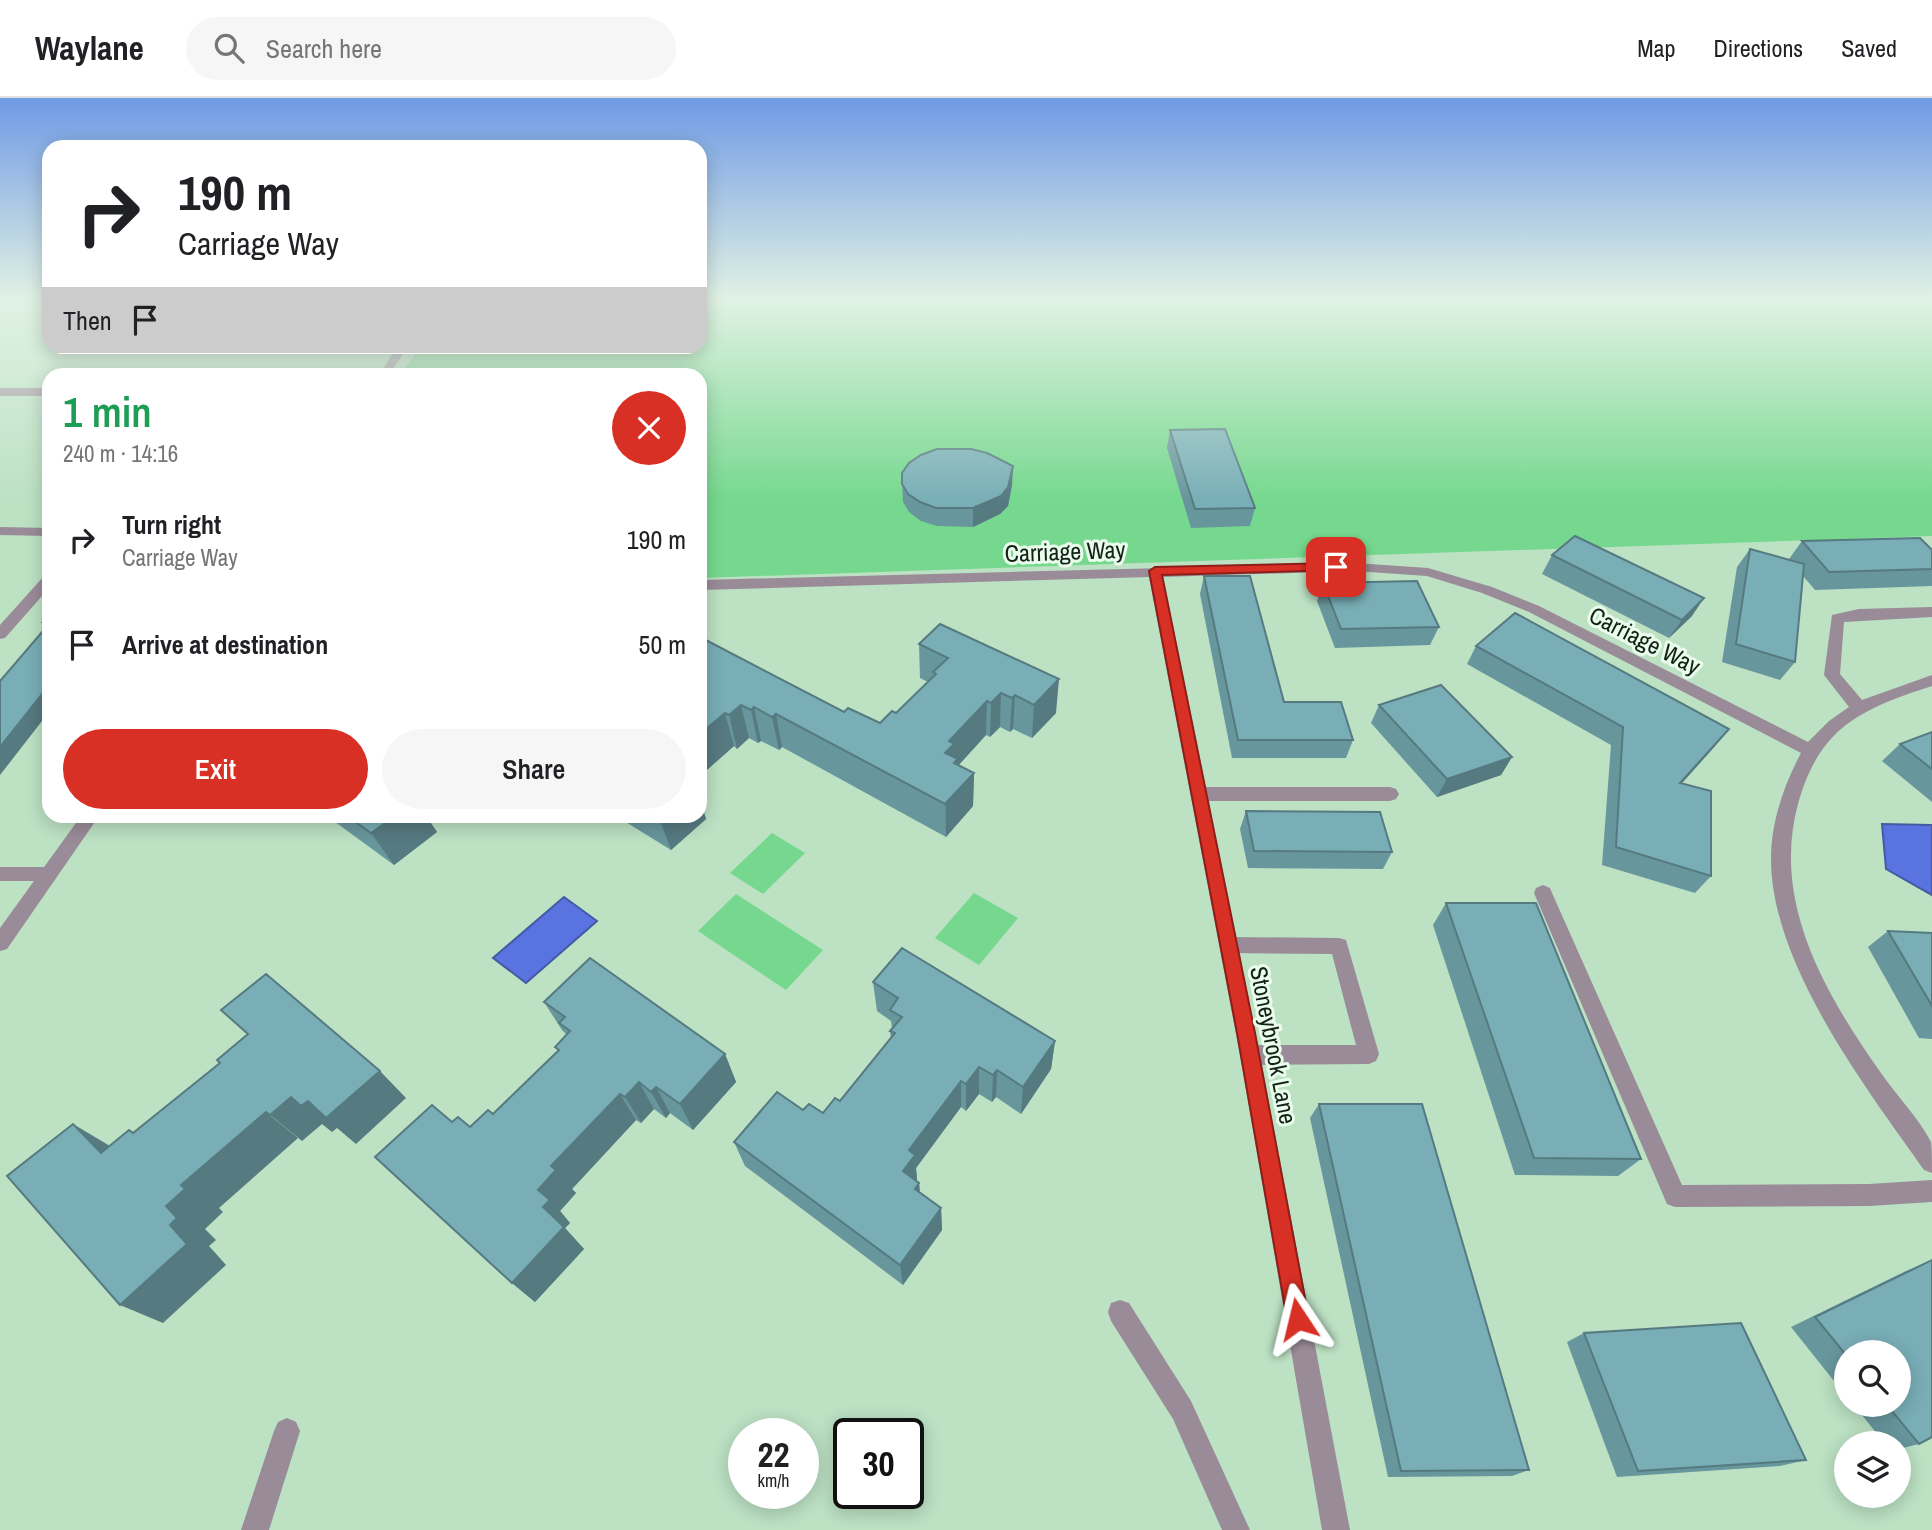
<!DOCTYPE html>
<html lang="en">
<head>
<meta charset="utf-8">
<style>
  body { margin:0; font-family:"Archivo Narrow",sans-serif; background:#f6f6f6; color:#202124; height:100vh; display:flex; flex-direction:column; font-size:26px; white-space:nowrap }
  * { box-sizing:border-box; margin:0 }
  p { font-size:23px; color:#757577 }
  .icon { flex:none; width:38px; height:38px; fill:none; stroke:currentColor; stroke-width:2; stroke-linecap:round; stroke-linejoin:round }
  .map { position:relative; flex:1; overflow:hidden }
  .details { position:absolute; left:42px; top:270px; width:665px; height:455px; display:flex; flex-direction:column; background:#fff; border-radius:21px; box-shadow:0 4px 18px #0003 }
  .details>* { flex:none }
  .banner { position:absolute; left:42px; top:42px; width:665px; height:214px; border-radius:21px; box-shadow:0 4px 18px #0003; background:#fff; color:#202124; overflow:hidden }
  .controls { position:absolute; left:1834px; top:1242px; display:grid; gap:14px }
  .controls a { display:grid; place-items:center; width:77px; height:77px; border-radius:50%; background:#fff; box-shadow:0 4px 18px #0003; font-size:35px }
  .speed { position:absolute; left:728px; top:1320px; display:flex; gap:14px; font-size:35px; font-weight:700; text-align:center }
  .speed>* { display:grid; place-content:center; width:91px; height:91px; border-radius:50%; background:#fff; box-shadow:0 4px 18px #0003; line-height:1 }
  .speed small { font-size:18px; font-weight:400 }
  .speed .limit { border:4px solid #111; border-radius:10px; background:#fff; color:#111 }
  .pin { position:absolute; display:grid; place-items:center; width:60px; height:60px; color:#fff; margin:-30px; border-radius:14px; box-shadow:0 4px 10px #0006 }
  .me { position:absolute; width:77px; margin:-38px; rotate:350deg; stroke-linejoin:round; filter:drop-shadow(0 0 5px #0008) }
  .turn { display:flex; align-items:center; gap:24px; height:147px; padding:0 21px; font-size:32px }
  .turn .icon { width:91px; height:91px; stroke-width:2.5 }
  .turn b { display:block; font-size:49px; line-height:60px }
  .then { display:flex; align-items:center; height:66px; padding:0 21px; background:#0003; gap:14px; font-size:26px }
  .round { display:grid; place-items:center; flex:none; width:74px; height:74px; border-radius:37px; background:#f6f6f6 }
  .headline { display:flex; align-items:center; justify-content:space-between; height:119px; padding:0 21px }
  h1 { font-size:42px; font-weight:600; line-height:52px; color:#1e9e55 }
  .action { display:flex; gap:14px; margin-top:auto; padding:14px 21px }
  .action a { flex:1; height:80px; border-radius:42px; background:#d93025; color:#fff; font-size:28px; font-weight:600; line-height:80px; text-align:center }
  .action a+a { background:#f6f6f6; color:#202124 }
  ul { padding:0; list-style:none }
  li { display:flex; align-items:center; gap:21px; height:105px; padding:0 21px }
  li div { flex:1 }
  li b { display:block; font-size:26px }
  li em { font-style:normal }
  header { display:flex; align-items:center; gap:42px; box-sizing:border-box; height:98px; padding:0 35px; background:#fff; border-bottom:2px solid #e0e0e0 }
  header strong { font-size:33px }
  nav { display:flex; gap:38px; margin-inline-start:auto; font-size:24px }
  .search { width:490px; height:63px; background:#f6f6f6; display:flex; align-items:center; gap:18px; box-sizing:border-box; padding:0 24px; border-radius:38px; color:#757577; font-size:26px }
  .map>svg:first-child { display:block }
  .green { fill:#76d88e }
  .water { fill:#5973e0; stroke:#445aa3; stroke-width:2 }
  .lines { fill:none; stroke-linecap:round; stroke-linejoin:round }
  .service { fill:#9a8b98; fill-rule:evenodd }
  .minor { fill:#9a8b98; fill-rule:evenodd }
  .tertiary { fill:#9a8b98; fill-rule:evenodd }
  .wall { fill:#68969d }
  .shaded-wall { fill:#557a80 }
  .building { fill:#79aeb7; stroke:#557a80; stroke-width:2 }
  .route { fill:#d93025; stroke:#8d1f18; stroke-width:2 }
  .labels { text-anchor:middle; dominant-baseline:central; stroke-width:6; stroke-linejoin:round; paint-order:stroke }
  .street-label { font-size:24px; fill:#132116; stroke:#eafded }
</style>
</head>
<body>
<header>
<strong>Waylane</strong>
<div class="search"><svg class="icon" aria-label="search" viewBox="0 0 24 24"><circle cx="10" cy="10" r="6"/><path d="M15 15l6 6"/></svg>Search here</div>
<nav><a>Map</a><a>Directions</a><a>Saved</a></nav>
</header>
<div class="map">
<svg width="1932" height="1432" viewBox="0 0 1932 1432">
  <rect width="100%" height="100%" fill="#bce1c3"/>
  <g class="green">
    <path d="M 700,202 L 1932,202 L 1932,438 L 700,480 L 700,276 L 401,276 L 420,249 L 700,248 Z"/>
    <path d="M 772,735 L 805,755 L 763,796 L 730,775 Z"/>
    <path d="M 974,795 L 1018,820 L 979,867 L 935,840 Z"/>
    <path d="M 736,796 L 823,852 L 786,892 L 698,833 Z"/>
  </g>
  <g class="water">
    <path d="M 1882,726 L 1932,727 L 1932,797 L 1886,771 Z"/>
    <path d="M 564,799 L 597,823 L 526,885 L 493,860 Z"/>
  </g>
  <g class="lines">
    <g class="service">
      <path d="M 1199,689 L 1390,689 L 1396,691 L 1399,696 L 1396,701 L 1390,703 L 1199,703 L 1193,701 L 1190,696 L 1193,691 Z"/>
      <path d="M 1543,787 L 1550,790 L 1552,795 L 1682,1087 L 1869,1086 L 1932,1082 L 1932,1104 L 1869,1108 L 1675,1109 L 1667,1106 L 1534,795 L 1536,790 Z"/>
      <path d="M 1229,839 L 1339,840 L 1346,842 L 1379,956 L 1376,963 L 1369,966 L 1250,967 L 1243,964 L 1240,957 L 1243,950 L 1250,947 L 1356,947 L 1332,856 L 1229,855 L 1222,853 L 1219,847 L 1222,841 Z"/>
      <path d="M 1120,1202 L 1129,1205 L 1191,1303 L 1250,1432 L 1222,1432 L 1173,1321 L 1111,1223 L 1108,1214 L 1111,1205 Z"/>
      <path d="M 287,1320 L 296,1324 L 300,1333 L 269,1432 L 241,1432 L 274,1333 L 278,1324 Z"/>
    </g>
    <g class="minor">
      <rect x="0" y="290" width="49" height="8"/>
      <path d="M 0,429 L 49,430 L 49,438 L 0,437 Z"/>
      <path d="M 1355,465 L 1428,470 L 1492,489 L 1539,508 L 1808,644 L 1829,623 L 1849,609 L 1824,577 L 1832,517 L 1859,511 L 1932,509 L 1932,519 L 1844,524 L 1840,576 L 1862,602 L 1932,577 L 1932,588 C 1860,611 1819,630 1798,706 C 1771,805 1826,897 1881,975 C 1896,997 1918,1019 1931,1044 C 1932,1052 1932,1066 1932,1075 L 1924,1072 C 1863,985 1755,847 1773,735 C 1777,708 1788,679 1801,655 L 1529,514 L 1482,495 L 1427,478 L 1355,473 L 1163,479 L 1260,957 L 1350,1432 L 1322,1432 L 1240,957 L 1149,479 L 700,492 L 700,482 Z"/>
      <path d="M 49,476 L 49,490 L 5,540 L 0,541 L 0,527 L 44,478 Z"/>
      <path d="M 0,769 L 48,769 L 54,771 L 57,776 L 54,781 L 48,783 L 0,783 Z"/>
    </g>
    <g class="tertiary">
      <path d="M 397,248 L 408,248 L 390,276 L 380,276 Z"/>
      <path d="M 81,718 L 99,718 L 7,851 L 0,853 L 0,830 Z"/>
    </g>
  </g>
  <g class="wall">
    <path d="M 1170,332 L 1255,410 L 1250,428 L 1191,430 L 1167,350 Z"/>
    <path d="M 902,386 L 1012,387 L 1008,408 L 1000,416 L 973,429 L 937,428 L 921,423 L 909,414 L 903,404 Z"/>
    <path d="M 1802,443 L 1932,452 L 1932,488 L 1815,492 L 1803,478 L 1795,564 L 1780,582 L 1722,564 L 1737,469 L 1750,451 L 1789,461 Z"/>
    <path d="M 1552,457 L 1692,518 L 1669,540 L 1542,476 Z"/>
    <path d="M 1204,478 L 1284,604 L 1353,642 L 1346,660 L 1232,660 L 1200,496 Z"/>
    <path d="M 1323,485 L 1439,529 L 1430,547 L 1335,550 L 1317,503 Z"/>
    <path d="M 940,526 L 1056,615 L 1032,640 L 1013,631 L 1010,634 L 1000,629 L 990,639 L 986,637 L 958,667 L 974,675 L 973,708 L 946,739 L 782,649 L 779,652 L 761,643 L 758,645 L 749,640 L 737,651 L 734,648 L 700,678 L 700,539 L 844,614 L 880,625 L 896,615 L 928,584 L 920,580 L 919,546 Z"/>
    <path d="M 1476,548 L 1715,648 L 1682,685 L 1711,778 L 1695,795 L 1602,767 L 1611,647 L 1467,566 Z"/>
    <path d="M 1379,607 L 1512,659 L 1501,677 L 1437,699 L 1371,625 Z"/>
    <path d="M 1932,634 L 1932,704 L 1882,663 L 1900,646 Z"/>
    <path d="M 700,702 L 706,721 L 671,752 L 616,718 L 700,718 Z"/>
    <path d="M 1246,713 L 1392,754 L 1383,771 L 1248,770 L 1240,731 Z"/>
    <path d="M 327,718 L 426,718 L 437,734 L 394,767 Z"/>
    <path d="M 1446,805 L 1641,1061 L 1618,1078 L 1515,1077 L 1433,827 Z"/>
    <path d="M 1888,833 L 1932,835 L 1932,941 L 1919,940 L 1868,849 Z"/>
    <path d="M 873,884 L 1055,943 L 1051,971 L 1021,1016 L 996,999 L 992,1004 L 979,996 L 966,1013 L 961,1009 L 916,1070 L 917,1081 L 916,1083 L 919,1085 L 920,1095 L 941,1110 L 942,1132 L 903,1187 L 745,1068 L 734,1044 L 803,1012 L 823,1015 L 840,1003 L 891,940 L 890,933 L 892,930 L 891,923 L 877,913 Z"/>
    <path d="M 544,904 L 725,956 L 736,984 L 693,1032 L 670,1015 L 666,1020 L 654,1011 L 641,1025 L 636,1022 L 572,1091 L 576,1095 L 560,1113 L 570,1125 L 565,1130 L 584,1151 L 535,1204 L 512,1185 L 452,1024 L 470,1029 L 493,1016 L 558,953 L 555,949 L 567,937 L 562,932 Z"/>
    <path d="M 1319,1006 L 1529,1372 L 1512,1378 L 1388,1379 L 1310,1020 Z"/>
    <path d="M 1932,1162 L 1919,1346 L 1899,1351 L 1899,1346 L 1885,1346 L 1854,1307 L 1899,1307 L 1846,1255 L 1846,1298 L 1791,1229 L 1906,1173 Z"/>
    <path d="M 1584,1235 L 1806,1362 L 1780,1368 L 1617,1379 L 1567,1244 Z"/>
  </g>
  <g class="shaded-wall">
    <path d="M 1013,368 L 1012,387 L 1008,408 L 1000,416 L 973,429 L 973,410 Z"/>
    <path d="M 1704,500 L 1692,518 L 1669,540 L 1682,522 Z"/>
    <path d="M 1059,581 L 1056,615 L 1032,640 L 1034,607 Z"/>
    <path d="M 49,587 L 49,614 L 0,677 L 0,649 Z"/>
    <path d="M 1001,595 L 1000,629 L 990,639 L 991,605 Z"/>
    <path d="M 1015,597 L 1013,631 L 1010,634 L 1012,600 Z"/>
    <path d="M 987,603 L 986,637 L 958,668 L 974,675 L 973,708 L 946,739 L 945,655 L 949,643 Z"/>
    <path d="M 741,607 L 749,640 L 737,651 L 729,617 Z"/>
    <path d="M 754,609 L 761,643 L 758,645 L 751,612 Z"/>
    <path d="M 725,615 L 734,648 L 700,678 L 700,636 Z"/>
    <path d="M 776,616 L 782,649 L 779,652 L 772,619 Z"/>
    <path d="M 1729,631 L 1715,648 L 1666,703 L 1680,685 Z"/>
    <path d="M 1512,659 L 1501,677 L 1437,699 L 1447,681 Z"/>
    <path d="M 700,702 L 706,721 L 671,752 L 659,720 L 662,718 L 700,718 Z"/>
    <path d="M 395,718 L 426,718 L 437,734 L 394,767 L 371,735 Z"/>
    <path d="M 1055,943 L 1051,971 L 1021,1016 L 1023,989 Z"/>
    <path d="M 725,956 L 736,984 L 693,1032 L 680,1006 Z"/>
    <path d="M 979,969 L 979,996 L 966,1013 L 966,986 Z"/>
    <path d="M 997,972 L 996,999 L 992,1004 L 993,977 Z"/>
    <path d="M 380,973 L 406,1000 L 356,1046 L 337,1030 L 332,1034 L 322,1026 L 302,1043 L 270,1017 L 291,999 L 308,1003 Z"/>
    <path d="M 961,983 L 961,1009 L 916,1070 L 917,1081 L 906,1097 L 903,1073 L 909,1052 Z"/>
    <path d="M 639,984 L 654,1011 L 641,1025 L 625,999 Z"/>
    <path d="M 656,989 L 670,1015 L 666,1020 L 651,994 Z"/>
    <path d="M 620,996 L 636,1022 L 572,1091 L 576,1095 L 560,1113 L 570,1125 L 565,1130 L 584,1151 L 535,1204 L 512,1185 L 543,1109 L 538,1092 L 551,1068 Z"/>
    <path d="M 266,1014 L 298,1040 L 219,1110 L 223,1114 L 205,1131 L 216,1142 L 209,1148 L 226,1167 L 163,1225 L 120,1207 L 170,1127 L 166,1108 L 181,1087 Z"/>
    <path d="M 73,1026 L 115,1051 L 101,1055 Z"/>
    <path d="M 919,1085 L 921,1108 L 915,1091 Z"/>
    <path d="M 941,1110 L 942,1132 L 903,1187 L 900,1167 Z"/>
  </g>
  <g class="building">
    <path d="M 1225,331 L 1255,410 L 1195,411 L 1170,332 Z"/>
    <path d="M 937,351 L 971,351 L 987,355 L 1013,368 L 1008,389 L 1001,398 L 973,410 L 936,410 L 920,404 L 908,396 L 902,386 L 902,375 L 909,365 L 921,357 Z"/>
    <path d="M 1575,438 L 1704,500 L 1682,522 L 1552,457 Z"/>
    <path d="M 1920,440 L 1932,452 L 1932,471 L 1829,474 L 1802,443 Z"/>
    <path d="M 1750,451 L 1804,466 L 1795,564 L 1736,546 Z"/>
    <path d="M 1204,478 L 1250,478 L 1284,604 L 1341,604 L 1353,642 L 1238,642 Z"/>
    <path d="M 1417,483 L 1439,529 L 1341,531 L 1323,485 Z"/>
    <path d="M 1515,515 L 1729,631 L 1680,685 L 1711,693 L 1711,778 L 1616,749 L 1623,629 L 1476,548 Z"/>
    <path d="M 49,518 L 49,524 L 43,524 Z"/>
    <path d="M 49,526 L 49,587 L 0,649 L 0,583 Z"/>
    <path d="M 940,526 L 1059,581 L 1034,607 L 1015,597 L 1012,600 L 1001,595 L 991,605 L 987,603 L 949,643 L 954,646 L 945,655 L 958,661 L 954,665 L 974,675 L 945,706 L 776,616 L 772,619 L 754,609 L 751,612 L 741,607 L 729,617 L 725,615 L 700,636 L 700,539 L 844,614 L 848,610 L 880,625 L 892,613 L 896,615 L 936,576 L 933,574 L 948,560 L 919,546 Z"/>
    <path d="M 1441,587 L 1512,659 L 1447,681 L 1379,607 Z"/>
    <path d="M 1932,634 L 1932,671 L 1900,646 Z"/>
    <path d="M 1246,713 L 1380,714 L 1392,754 L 1254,753 Z"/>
    <path d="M 347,718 L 395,718 L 371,735 Z"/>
    <path d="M 1446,805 L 1536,805 L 1641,1061 L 1534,1060 Z"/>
    <path d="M 1888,833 L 1932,835 L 1932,908 Z"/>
    <path d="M 902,850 L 1055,943 L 1023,989 L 997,972 L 993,977 L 979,969 L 966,986 L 961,983 L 909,1052 L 915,1057 L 903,1073 L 919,1085 L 915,1091 L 941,1110 L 900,1167 L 734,1044 L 777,994 L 803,1012 L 809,1006 L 823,1015 L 835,1000 L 840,1003 L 895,935 L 890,933 L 902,919 L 890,912 L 898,900 L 873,884 Z"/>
    <path d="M 590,860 L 725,956 L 680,1006 L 656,989 L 651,994 L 639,984 L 625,999 L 620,996 L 551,1068 L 556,1072 L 538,1092 L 550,1102 L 543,1109 L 564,1129 L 512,1185 L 375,1059 L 432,1007 L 452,1024 L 458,1019 L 470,1029 L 488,1012 L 493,1016 L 559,952 L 555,949 L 570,933 L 559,925 L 565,919 L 544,904 Z"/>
    <path d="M 266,876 L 380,973 L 326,1020 L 308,1003 L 301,1008 L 291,999 L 270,1017 L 266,1014 L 181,1087 L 185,1091 L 166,1108 L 177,1120 L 170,1127 L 187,1146 L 120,1207 L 7,1078 L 73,1026 L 101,1055 L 129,1032 L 133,1035 L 220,965 L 217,962 L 248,936 L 221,912 Z"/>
    <path d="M 1319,1006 L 1422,1006 L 1529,1372 L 1401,1373 Z"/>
    <path d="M 1932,1162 L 1932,1339 L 1919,1346 L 1887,1307 L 1899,1307 L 1899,1255 L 1846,1255 L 1846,1257 L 1815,1219 Z"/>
    <path d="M 1741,1225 L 1806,1362 L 1638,1373 L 1584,1235 Z"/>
  </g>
  <linearGradient id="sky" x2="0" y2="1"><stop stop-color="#6f9ae5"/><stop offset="0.5" stop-color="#e1f2e4"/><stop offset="1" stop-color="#e1f2e4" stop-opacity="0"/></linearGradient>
  <rect width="1932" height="402" fill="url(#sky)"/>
  <path class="route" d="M 1336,465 L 1342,469 L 1341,472 L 1162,477 L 1255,935 L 1309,1221 L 1305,1229 L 1298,1232 L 1290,1229 L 1287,1221 L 1237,935 L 1149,473 L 1155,469 Z"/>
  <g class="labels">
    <g class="street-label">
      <text transform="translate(1065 453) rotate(-2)">Carriage Way</text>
      <text transform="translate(1645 542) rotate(27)">Carriage Way</text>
      <text transform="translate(1274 947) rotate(79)">Stoneybrook Lane</text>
    </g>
  </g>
</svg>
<div class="controls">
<a><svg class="icon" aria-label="search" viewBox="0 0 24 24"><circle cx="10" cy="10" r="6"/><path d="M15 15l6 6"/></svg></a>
<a><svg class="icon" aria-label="layers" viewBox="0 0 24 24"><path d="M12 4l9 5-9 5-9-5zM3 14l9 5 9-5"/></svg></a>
</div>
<div class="speed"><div>22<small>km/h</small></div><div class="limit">30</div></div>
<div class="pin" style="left:1336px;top:469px;background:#d93025"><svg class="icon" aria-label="arrive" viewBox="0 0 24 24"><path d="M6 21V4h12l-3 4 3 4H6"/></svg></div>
<svg class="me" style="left:1298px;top:1221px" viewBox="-20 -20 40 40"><path d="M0-17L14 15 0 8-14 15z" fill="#d93025" stroke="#fff" stroke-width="4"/></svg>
<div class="banner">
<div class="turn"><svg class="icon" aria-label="right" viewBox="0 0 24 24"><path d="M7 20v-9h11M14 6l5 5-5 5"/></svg><div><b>190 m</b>Carriage Way</div></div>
<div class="then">Then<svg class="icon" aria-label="arrive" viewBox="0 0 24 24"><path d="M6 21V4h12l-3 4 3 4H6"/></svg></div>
</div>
<section class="details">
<div class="headline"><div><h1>1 min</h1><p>240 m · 14:16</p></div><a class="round" style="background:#d93025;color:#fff"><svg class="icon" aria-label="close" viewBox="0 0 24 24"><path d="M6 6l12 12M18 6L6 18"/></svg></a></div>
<ul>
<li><svg class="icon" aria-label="right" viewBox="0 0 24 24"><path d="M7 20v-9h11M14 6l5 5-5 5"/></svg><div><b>Turn right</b><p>Carriage Way</p></div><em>190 m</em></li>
<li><svg class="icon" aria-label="arrive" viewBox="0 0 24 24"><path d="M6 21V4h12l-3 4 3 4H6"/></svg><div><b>Arrive at destination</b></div><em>50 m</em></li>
</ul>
<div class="action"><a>Exit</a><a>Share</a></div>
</section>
</div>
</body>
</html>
